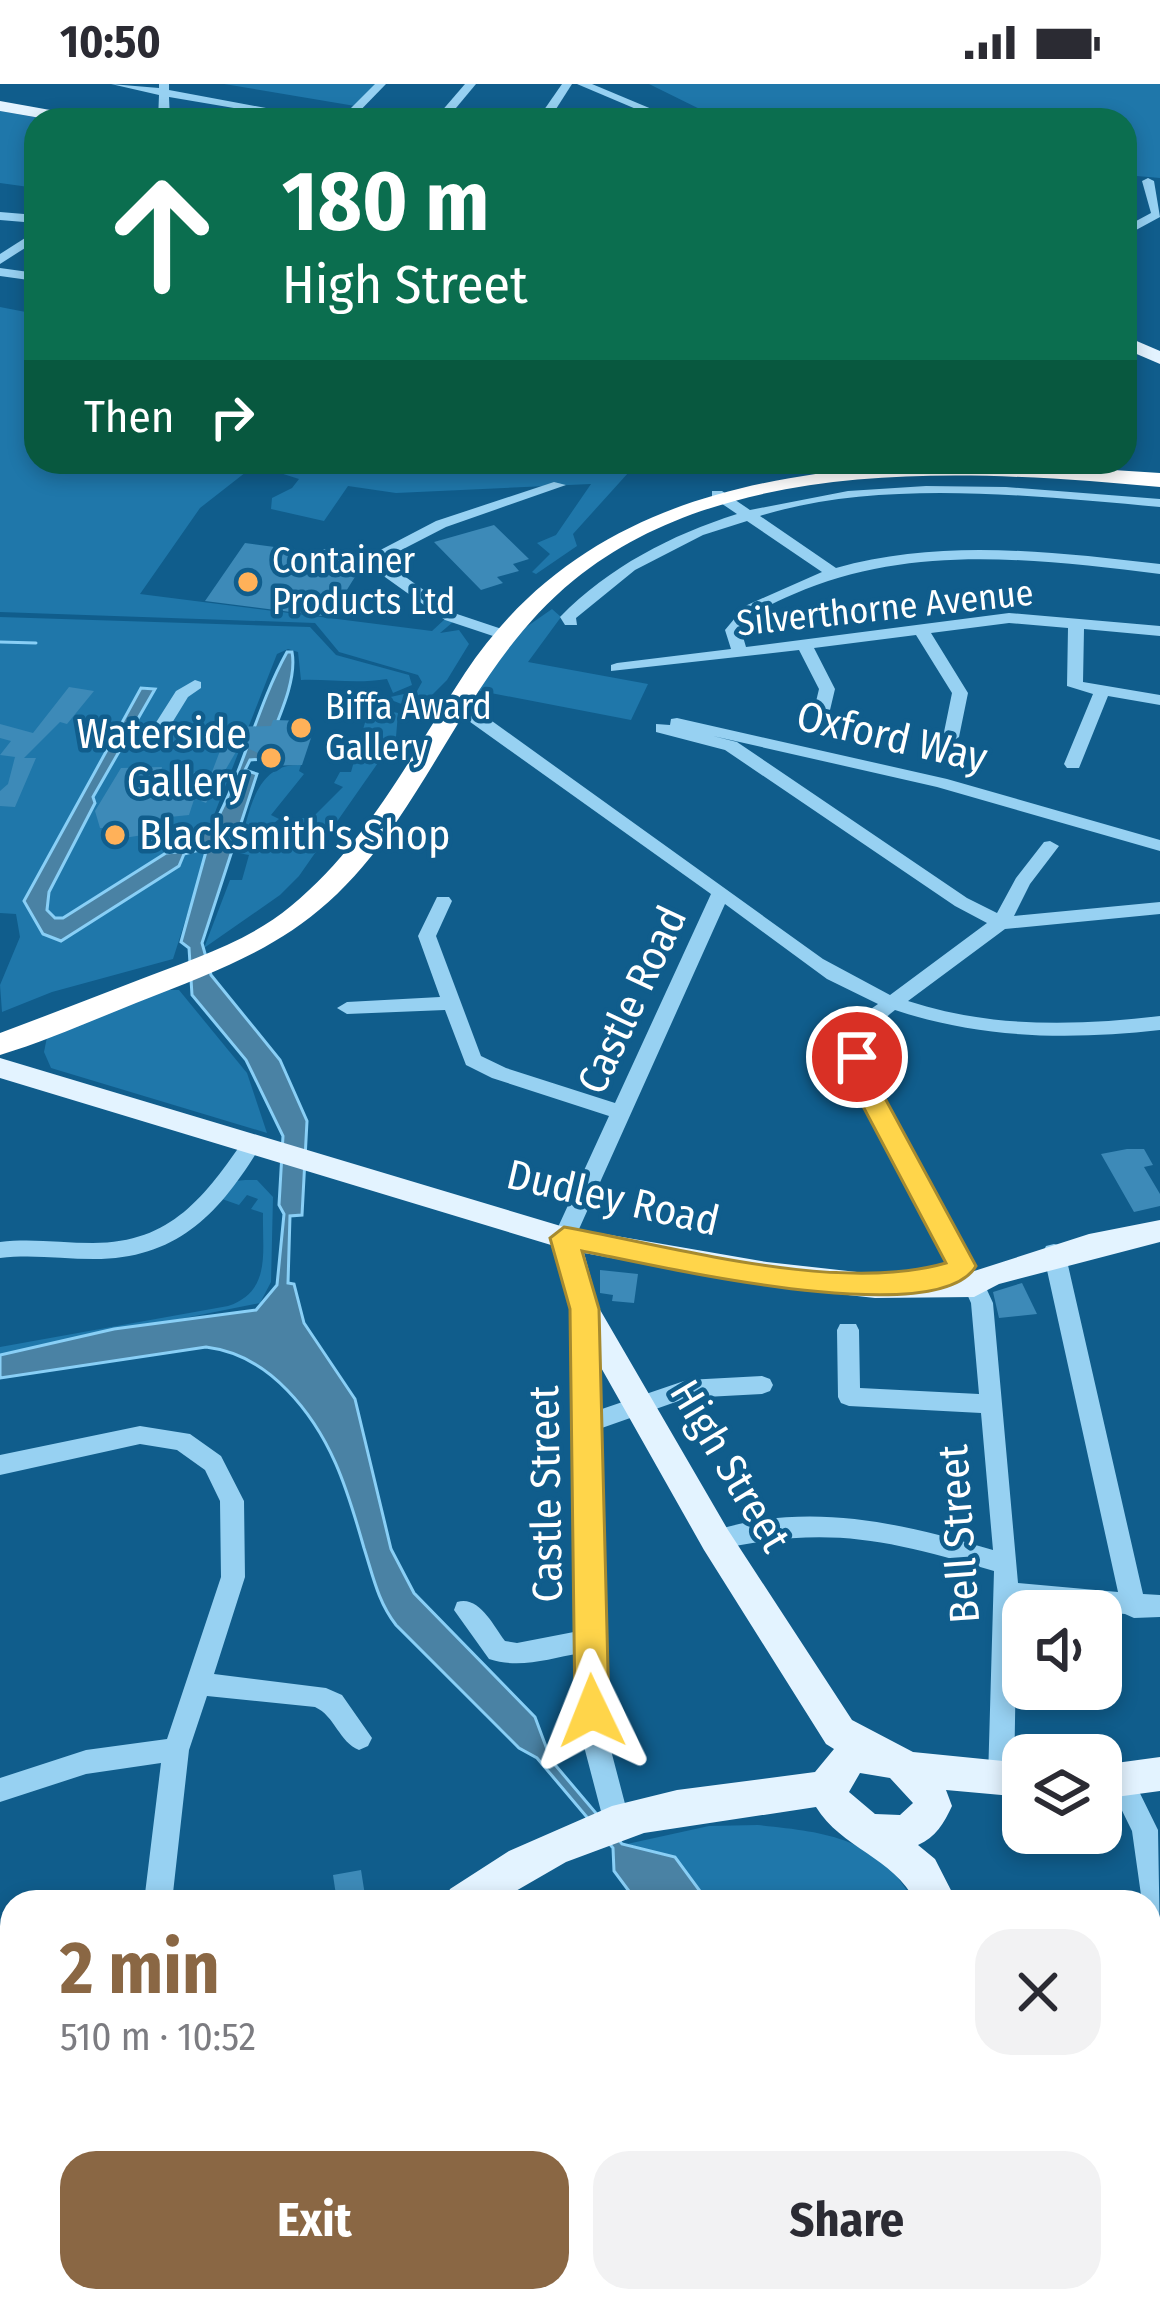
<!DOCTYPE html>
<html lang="en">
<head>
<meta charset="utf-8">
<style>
  body { margin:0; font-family:"Fira Sans Condensed",sans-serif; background:#f2f2f3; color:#2b2b33; height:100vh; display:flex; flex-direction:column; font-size:45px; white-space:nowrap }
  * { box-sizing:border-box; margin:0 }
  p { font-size:39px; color:#7c7c81 }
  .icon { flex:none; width:66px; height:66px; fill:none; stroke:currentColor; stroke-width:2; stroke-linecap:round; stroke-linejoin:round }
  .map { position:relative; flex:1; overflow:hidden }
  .details { position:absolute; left:0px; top:1806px; width:1161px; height:423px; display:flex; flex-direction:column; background:#fff; border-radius:36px 36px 0 0; box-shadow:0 6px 18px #0003 }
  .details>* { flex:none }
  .hud { position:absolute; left:24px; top:24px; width:1113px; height:366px; border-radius:36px; box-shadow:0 6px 18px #0003; background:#0b6e4f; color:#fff; overflow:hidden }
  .tools { position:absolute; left:1002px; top:1506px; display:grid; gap:24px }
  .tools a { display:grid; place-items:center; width:120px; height:120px; border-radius:24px; background:#fff; box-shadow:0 6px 18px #0003; font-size:60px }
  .pin { position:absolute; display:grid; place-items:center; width:102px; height:102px; color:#fff; margin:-51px; border:6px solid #fff; border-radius:50%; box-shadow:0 3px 12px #0007 }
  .me { position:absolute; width:132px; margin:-66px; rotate:358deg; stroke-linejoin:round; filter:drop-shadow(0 0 9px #0008) }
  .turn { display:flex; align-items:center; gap:42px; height:252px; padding:0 60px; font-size:54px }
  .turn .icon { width:156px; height:156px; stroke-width:2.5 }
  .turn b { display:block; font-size:84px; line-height:102px }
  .then { display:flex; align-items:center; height:114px; padding:0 60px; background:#0003; gap:24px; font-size:45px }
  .round { display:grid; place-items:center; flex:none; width:126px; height:126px; border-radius:36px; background:#f2f2f3 }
  .headline { display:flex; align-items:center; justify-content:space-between; height:204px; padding:0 60px }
  h1 { font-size:72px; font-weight:700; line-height:90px; color:#8a6744 }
  .cta { display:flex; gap:24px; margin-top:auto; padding:24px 60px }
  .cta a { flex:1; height:138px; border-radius:36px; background:#8a6744; color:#fff; font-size:48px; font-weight:700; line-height:138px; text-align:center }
  .cta a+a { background:#f2f2f3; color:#2b2b33 }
  .status { display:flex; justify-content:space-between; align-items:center; height:84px; padding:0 60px; background:#fff; direction:ltr }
  .status svg { height:33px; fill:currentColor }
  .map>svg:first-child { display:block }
  .green { fill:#1f77aa }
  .water { fill:#4a82a4; stroke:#89cff6; stroke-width:3 }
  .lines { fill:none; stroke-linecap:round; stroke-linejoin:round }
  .stream { stroke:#89cff6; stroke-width:3 }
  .building { fill:#3d8ab8 }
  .minor { fill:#97d1f2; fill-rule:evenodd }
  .major { fill:#e3f3ff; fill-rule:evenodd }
  .highway { fill:#fff; fill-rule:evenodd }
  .route { fill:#ffd54a; stroke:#a68a30; stroke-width:3 }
  .poi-dot { fill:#ffb159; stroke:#105d8c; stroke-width:4.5 }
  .labels { text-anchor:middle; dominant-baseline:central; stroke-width:9; stroke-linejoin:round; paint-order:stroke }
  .far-poi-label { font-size:36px; fill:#fff; stroke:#105d8c; text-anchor:start }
  .far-street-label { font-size:36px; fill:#fff; stroke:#105d8c }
  .poi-label { font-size:42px; fill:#fff; stroke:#105d8c; text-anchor:end }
  .street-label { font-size:42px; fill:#fff; stroke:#105d8c }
</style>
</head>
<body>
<div class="status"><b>10:50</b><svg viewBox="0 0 49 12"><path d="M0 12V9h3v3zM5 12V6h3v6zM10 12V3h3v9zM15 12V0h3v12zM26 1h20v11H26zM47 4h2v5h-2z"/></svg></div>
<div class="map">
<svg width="1160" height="2227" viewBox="0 0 1160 2227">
  <rect width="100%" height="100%" fill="#105d8c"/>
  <g class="green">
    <path d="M 224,0 L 377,0 L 355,22 Z"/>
    <path d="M 649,0 L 1160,0 L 1160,94 L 1125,91 L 1125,36 L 722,36 Z"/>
    <path d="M 0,27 L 51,36 L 36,36 L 36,104 L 0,99 Z"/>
    <path d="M 0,223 L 36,230 L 36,378 L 638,378 L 573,450 L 577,462 L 536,490 L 532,488 L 550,470 L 537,459 L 556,451 L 591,400 L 396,409 L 348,402 L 324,437 L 271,425 L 272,414 L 292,404 L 299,395 L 255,381 L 200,424 L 140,510 L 432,547 L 445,535 L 453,538 L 440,549 L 459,546 L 469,560 L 447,596 L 423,620 L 404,621 L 386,614 L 417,607 L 422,598 L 418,591 L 339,568 L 315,539 L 0,528 Z"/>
    <path d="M 552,525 L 561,533 L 528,578 L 648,600 L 631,636 L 475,606 L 522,546 Z"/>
    <path d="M 0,533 L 310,543 L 336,571 L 409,591 L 412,601 L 393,609 L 387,595 C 357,600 329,595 301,596 L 298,568 L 288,565 L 277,570 L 214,731 L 218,733 L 173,875 L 52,908 L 2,928 L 0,901 L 20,853 L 16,830 L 0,829 Z"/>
    <path d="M 374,624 L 398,629 L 396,653 L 299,792 L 280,811 L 204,864 L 230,796 L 242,796 L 249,771 L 238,769 C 249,733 253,678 301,681 L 299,687 L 304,690 L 271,731 L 279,735 L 258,752 L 271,765 L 297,764 L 310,751 L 299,734 L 312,734 L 343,703 L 334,699 L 340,688 L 351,688 L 366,635 L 356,634 Z"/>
    <path d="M 153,906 L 179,906 L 247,989 L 267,1049 L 51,984 L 44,968 L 48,948 Z"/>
    <path d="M 245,1096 L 257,1096 L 273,1113 L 271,1198 L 260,1219 L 0,1271 L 0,1263 L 228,1222 C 272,1207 262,1168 263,1129 L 251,1125 L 258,1115 L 247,1111 L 239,1121 L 222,1115 L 236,1097 Z"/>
    <path d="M 758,1741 C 825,1748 879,1753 914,1818 L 708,1818 L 675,1773 L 627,1760 L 709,1742 Z"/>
  </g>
  <path class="water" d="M 287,568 L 292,568 C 298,600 273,644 263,675 L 250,676 L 245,686 L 257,690 L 202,859 L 211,891 L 280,976 L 307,1037 L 302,1131 L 290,1132 L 288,1199 L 294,1200 L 304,1239 L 355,1315 L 391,1465 L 414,1509 L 535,1633 L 551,1676 L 622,1760 L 675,1773 L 708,1818 L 637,1818 L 614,1787 L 613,1764 L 537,1674 L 519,1664 L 396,1541 C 378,1518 373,1492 364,1464 C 347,1404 331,1351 287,1306 C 264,1282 238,1267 206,1263 L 0,1294 L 0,1271 L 114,1245 L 256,1226 L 277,1201 L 284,1130 L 279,1121 L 283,1052 L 246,976 L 192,911 L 189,864 L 181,858 L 207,764 L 184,770 L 179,782 L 61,857 L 43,850 L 24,817 L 141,604 L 155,605 L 93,713 L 95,719 L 49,808 L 47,826 L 55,834 L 63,834 L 166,769 L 176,768 L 193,748 L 214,741 C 244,685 257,622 287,568 Z"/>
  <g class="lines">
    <path class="stream" d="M 0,558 L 36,559"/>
  </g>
  <g class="building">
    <path d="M 494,441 L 529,475 L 513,480 L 519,487 L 497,493 L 503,499 L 481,506 L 434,458 Z"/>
    <path d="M 245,459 L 297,466 L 289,478 L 358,488 L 330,533 L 205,517 Z"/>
    <path d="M 69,603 L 94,607 L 67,640 L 60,638 L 24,674 L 36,674 L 15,723 L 0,722 L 0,707 L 8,700 L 15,673 L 23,674 L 0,671 L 11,657 L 0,654 L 0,640 L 33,649 Z"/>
    <path d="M 273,636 L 309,637 L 307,644 L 314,645 L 302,681 L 263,682 L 267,673 L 240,661 L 206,719 L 201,717 L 229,643 L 271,642 Z"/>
    <path d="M 162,683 L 156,706 L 170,706 L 182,713 L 194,688 L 202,691 L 189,731 L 160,734 L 159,756 L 143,757 L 143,751 L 111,756 L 108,744 L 100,744 L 95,727 L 121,684 Z"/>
    <path d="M 1127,1065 L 1144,1065 L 1153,1081 L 1144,1083 L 1160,1110 L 1160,1122 L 1134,1128 L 1101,1070 Z"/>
    <path d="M 600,1186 L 638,1190 L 634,1219 L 612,1217 L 613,1211 L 600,1209 Z"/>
    <path d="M 1022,1199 L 1037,1230 L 999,1234 L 993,1208 Z"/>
    <path d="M 361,1786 L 366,1818 L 337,1818 L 333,1791 Z"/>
  </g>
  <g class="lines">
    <g class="minor">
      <path d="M 111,0 L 159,4 L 159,0 L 169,0 L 169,6 L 330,36 L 305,36 L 169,13 L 170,36 L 158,36 L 159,11 Z"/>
      <path d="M 375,0 L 386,0 L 351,36 L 339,36 Z"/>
      <path d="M 465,0 L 476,0 L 446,36 L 434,36 Z"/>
      <path d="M 562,0 L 572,0 L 549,36 L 537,36 Z"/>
      <path d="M 577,0 L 592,0 L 678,36 L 662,36 Z"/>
      <path d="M 1148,94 L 1154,97 L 1160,133 L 1125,152 L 1125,143 L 1151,129 L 1142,97 Z"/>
      <path d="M 0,128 L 36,131 L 36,139 L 0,136 Z"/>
      <path d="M 36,147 L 36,157 L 0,180 L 0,170 Z"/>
      <path d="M 0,184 L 36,189 L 36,197 L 0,192 Z"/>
      <path d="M 681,378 L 705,381 L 748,378 L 703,390 Z"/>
      <path d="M 554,398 L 566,401 L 446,443 L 382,476 L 457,530 L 511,548 L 511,554 L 499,554 L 445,536 L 371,483 L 323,475 L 315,470 L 323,465 L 367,473 L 436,437 Z"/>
      <path d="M 926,402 L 1006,403 L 1160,415 L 1160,423 C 1036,412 880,394 760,432 L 836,484 C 943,454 1052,468 1160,480 L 1160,490 C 1036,475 911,459 794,510 C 774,519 752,527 741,546 L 746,563 L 1009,529 L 1160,542 L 1160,552 L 1084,545 L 1083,598 L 1160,611 L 1160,621 L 1108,612 L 1079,684 L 1067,684 L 1064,680 L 1093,610 L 1067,602 L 1068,544 L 1009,539 L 931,549 L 968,609 L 959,653 L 951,658 L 943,653 L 952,609 L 916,551 L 814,564 L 835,605 L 830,626 L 822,631 L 814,626 L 819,605 L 799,566 L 611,587 L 611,581 L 617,579 L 731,565 L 725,546 L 745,522 L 822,488 L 747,437 L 703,451 L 635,486 L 576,534 L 577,541 L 565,541 L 560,533 C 609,483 671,451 737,430 L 712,413 L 712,407 L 722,407 L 750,426 L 848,407 Z"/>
      <path d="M 195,596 L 201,598 L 201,604 L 188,613 L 164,652 L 152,652 L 150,648 L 176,607 Z"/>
      <path d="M 454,620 L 478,627 L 823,875 L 890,911 L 987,839 L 955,822 L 725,666 L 656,648 L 656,640 L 670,641 L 671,635 L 677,634 L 947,695 L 1160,756 L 1160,767 L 937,703 L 713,652 L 737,658 L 967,814 L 997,829 L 1016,794 L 1044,758 L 1050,757 L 1059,762 L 1030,800 L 1014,832 L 1160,818 L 1160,830 L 1005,845 L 908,917 C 990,944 1076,942 1160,932 L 1160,946 C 1070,956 982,955 895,926 C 867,948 867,961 871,994 L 973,1182 L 970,1188 L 954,1188 L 851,994 L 847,962 L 868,927 L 878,920 L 827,895 L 725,820 L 575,1154 L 572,1160 L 556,1160 L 553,1154 L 609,1032 L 492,994 L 466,981 L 445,926 L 347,930 L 337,924 L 347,918 L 440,913 L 418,852 L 437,813 L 449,813 L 452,817 L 436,852 L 481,972 L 506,984 L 615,1019 L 711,810 L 466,635 L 446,625 Z"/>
      <path d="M 253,1051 L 263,1058 C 222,1126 180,1175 94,1175 C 63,1175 32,1170 0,1174 L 0,1158 C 31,1154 62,1159 93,1159 C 172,1159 205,1112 246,1053 Z"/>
      <path d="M 1054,1160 L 1062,1162 L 1065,1168 L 1143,1510 L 1160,1511 L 1160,1533 L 1134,1534 L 1125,1530 L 1017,1520 L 1014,1695 L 1010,1704 L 1001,1707 L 992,1704 L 988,1695 L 994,1487 C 886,1455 828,1441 716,1466 L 707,1463 L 704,1456 L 707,1449 C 804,1416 898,1438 993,1466 L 981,1329 L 849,1322 L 841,1319 L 838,1313 L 837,1246 L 840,1240 L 856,1240 L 859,1246 L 860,1304 L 979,1310 L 971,1219 L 963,1201 L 966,1195 L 982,1195 L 993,1219 L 1018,1499 L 1118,1508 L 1043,1168 L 1046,1162 Z"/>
      <path d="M 585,1223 L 593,1225 L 596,1231 L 599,1326 L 687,1296 L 762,1292 L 770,1295 L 773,1301 L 770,1307 L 762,1310 L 687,1314 L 599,1345 L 607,1651 L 629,1735 L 625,1744 L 616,1747 L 607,1744 L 603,1735 L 581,1651 L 580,1569 C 549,1575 519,1585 489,1575 L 454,1526 L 457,1518 C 479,1511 493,1541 505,1557 L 517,1559 L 579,1547 L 574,1231 L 577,1225 Z"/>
      <path d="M 140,1342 L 190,1350 L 221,1372 L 244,1417 L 245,1493 L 214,1590 L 326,1604 L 342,1611 L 372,1654 L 368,1662 L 359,1666 C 339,1658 335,1632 315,1623 L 207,1612 L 189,1666 L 172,1818 L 144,1818 L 161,1679 L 86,1690 L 0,1718 L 0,1694 L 86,1666 L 167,1655 L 221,1493 L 220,1417 L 205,1386 L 177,1366 L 140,1360 L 0,1391 L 0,1371 Z"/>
      <path d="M 1121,1686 L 1130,1689 L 1158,1746 L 1160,1861 L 1149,1855 L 1149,1818 L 1142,1818 L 1132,1747 L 1108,1698 L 1112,1689 Z"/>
      <rect x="1149" y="1862" width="11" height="28"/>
      <path d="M 95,2217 L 127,2217 L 126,2227 L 94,2227 Z"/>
      <path d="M 406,2217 L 438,2217 L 436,2227 L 404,2227 Z"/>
      <path d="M 853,2217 L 885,2217 L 886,2227 L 854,2227 Z"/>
      <path d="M 926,2217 L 996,2217 L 991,2227 L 921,2227 Z"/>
    </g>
    <g class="major">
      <path d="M 0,17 L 78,31 L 86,36 L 52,36 L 0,27 Z"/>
      <path d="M 1125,252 L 1160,267 L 1160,280 L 1125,265 Z"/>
      <path d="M 0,974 L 564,1143 L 767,1178 L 875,1190 L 968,1189 L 1089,1150 L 1160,1136 L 1160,1158 L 999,1200 L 974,1213 L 875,1214 L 767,1202 L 584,1169 L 599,1224 L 728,1446 L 852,1636 L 913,1668 L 1023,1679 L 1023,1713 L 946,1706 L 952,1722 C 944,1739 936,1753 918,1761 L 935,1775 L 957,1818 L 916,1818 C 893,1773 841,1764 816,1723 L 644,1749 L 566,1778 L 497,1818 L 444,1818 L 450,1805 L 509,1767 L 612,1722 L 677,1706 L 815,1688 L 834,1665 L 826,1660 L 704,1466 L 573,1234 L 551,1161 L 0,994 ZM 860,1689 L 890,1694 L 913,1719 L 900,1731 L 875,1730 L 849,1708 Z"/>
      <path d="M 1160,1673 L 1160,1707 L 1101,1715 L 1101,1681 Z"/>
      <path d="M 12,1919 L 12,1959 L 0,1962 L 0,1922 Z"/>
      <path d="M 1149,2168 L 1160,2172 L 1160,2227 L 1143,2227 L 1139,2217 L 1149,2217 Z"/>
    </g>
    <path class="highway" d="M 989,378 L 1160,389 L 1160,403 C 973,386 729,370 574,496 C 495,560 453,655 397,737 C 322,848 256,872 136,919 C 91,937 46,957 0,971 L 0,949 C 46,932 91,914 136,897 C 189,876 247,859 291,822 C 367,760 412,669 465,589 C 586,407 787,382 989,378 Z"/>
  </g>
  <path class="route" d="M 857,964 L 870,973 L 874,994 L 976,1182 C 937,1249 650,1180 582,1167 L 599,1225 L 609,1627 L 604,1637 L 592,1642 L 580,1637 L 575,1627 L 570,1225 L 550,1154 L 564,1143 C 675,1163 838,1210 946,1179 L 848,994 L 844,973 Z"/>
  <g class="poi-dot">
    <circle cx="248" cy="498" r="12"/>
    <circle cx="301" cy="644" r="12"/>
    <circle cx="271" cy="674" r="12"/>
    <circle cx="115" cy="751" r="12"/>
  </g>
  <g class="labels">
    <g class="far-poi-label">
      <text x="272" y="477">Container<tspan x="272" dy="41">Products Ltd</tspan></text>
      <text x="325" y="623">Biffa Award<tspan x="325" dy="41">Gallery</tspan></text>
    </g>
    <g class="far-street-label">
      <text transform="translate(885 524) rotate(-6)">Silverthorne Avenue</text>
    </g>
    <g class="poi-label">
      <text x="247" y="650">Waterside<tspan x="247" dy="48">Gallery</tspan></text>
      <text x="139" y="751" text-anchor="start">Blacksmith's Shop</text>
    </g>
    <g class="street-label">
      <text transform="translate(892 653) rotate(13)">Oxford Way</text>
      <text transform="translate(632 916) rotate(-65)">Castle Road</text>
      <text transform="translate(613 1114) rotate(13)">Dudley Road</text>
      <text transform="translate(730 1382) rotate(59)">High Street</text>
      <text transform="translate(546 1410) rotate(-91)">Castle Street</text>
      <text transform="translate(959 1450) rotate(-94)">Bell Street</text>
    </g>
  </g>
</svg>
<div class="tools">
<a><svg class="icon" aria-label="sound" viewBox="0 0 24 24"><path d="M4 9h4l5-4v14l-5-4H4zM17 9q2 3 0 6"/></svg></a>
<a><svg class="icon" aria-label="layers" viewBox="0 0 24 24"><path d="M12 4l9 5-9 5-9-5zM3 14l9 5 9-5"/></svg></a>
</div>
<div class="pin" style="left:857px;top:973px;background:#d93025"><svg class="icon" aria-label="arrive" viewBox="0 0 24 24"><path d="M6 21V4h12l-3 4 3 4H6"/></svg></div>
<svg class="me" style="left:592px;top:1627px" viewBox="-20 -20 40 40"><path d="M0-17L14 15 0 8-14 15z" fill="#ffd54a" stroke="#fff" stroke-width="4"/></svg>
<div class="hud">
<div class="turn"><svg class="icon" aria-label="ahead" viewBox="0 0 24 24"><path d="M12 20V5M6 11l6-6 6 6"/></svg><div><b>180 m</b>High Street</div></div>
<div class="then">Then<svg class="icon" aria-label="right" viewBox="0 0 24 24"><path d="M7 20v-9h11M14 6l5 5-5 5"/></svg></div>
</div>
<section class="details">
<div class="headline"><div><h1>2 min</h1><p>510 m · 10:52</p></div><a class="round"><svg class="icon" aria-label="close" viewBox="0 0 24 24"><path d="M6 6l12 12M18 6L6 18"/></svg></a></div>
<div class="cta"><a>Exit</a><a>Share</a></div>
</section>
</div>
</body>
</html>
